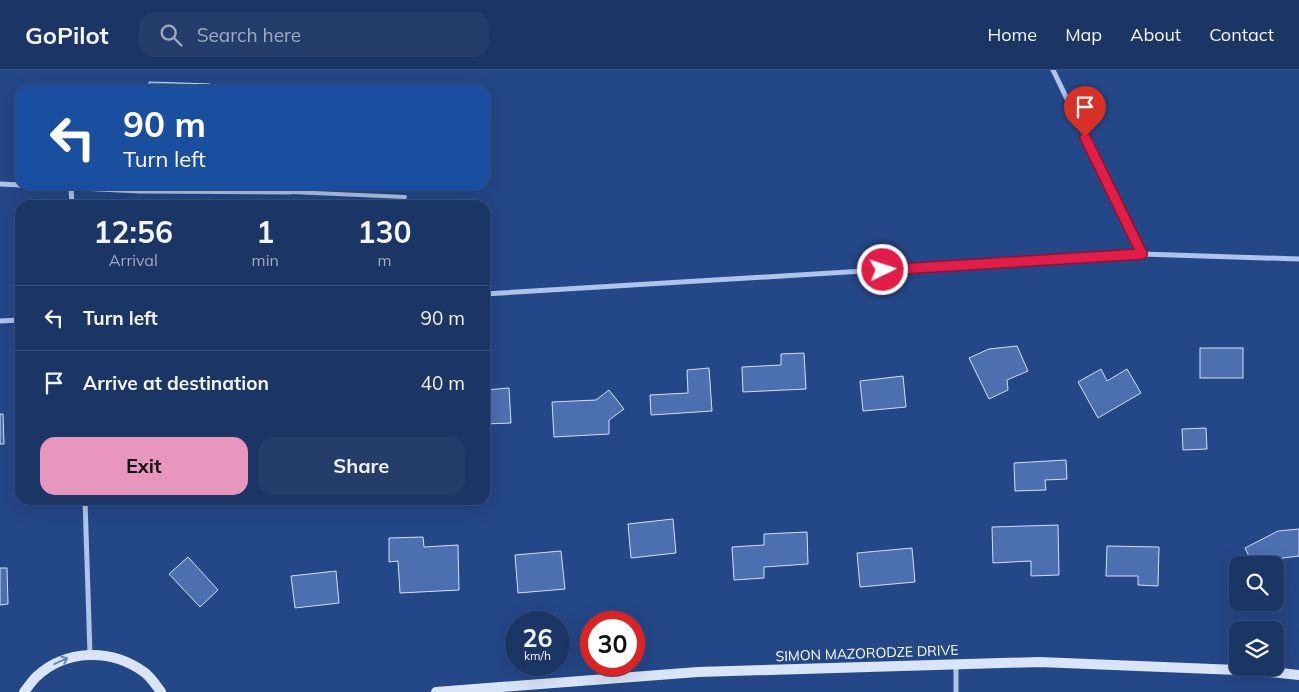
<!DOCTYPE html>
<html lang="en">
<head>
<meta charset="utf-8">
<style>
  body { margin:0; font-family:Mulish,sans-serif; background:#243d6b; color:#f1f3f6; height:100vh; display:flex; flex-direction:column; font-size:19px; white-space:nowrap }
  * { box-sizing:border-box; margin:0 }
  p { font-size:16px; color:#a0abbf }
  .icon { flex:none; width:28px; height:28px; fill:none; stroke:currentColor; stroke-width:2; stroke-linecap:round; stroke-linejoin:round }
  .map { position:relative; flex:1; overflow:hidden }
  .drawer { position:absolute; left:15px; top:130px; width:475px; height:305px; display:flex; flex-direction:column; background:#1b3565; border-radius:15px; box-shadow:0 5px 20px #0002,0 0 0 1px #395079 }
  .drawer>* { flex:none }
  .hud { position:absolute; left:15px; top:15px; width:475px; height:105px; border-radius:15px; box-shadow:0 5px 20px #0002,0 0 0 1px #395079; background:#1a4fa0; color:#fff; overflow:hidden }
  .fabs { position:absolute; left:1229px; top:486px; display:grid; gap:10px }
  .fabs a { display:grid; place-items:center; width:55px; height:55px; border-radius:10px; background:#1b3565; box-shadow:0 5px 20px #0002,0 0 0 1px #395079; font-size:25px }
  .speed { position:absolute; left:505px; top:541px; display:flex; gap:10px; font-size:25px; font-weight:700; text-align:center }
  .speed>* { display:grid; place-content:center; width:65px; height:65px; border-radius:50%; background:#1b3565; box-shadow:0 5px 20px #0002,0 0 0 1px #395079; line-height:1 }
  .speed small { font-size:12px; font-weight:400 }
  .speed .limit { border:8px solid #d22; background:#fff; color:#111 }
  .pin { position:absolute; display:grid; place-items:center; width:42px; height:42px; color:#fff; margin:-51px -21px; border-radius:50% 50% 50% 0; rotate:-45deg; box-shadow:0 0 5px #0007 }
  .pin .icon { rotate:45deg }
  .me { position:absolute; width:55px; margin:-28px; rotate:86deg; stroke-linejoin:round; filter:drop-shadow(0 0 4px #0008) }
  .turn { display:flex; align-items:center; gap:18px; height:105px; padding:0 25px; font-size:22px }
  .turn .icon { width:65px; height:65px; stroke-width:2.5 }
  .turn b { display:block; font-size:35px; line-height:42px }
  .eta { display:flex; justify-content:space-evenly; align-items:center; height:85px; text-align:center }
  .eta b { font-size:30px; font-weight:700; line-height:35px }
  .cta { display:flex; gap:10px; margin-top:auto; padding:10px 25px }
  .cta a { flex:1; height:58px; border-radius:15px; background:#e797bd; color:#111; font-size:20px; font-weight:700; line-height:58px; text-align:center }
  .cta a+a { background:#243d6b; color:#f1f3f6 }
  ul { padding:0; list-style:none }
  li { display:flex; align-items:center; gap:15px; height:65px; padding:0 25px; border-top:1px solid #395079 }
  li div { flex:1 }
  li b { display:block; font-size:19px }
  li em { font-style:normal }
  header { display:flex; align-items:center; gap:30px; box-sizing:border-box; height:70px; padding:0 25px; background:#1b3565; border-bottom:1px solid #395079 }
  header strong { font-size:24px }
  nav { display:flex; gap:28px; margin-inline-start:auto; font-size:18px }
  .search { width:350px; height:45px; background:#243d6b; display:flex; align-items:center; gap:12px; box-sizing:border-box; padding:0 18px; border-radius:15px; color:#a0abbf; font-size:19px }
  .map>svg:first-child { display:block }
  .building { fill:#4c70af; stroke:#d3e0f7 }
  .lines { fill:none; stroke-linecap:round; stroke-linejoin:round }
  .lane { stroke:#afc4e9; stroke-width:4 }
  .street { stroke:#afc4e9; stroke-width:5 }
  .secondary { stroke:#dae4f7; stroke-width:10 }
  .oneway { stroke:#6d86b4 }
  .route-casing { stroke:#92132f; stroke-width:12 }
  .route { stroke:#e11d48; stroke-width:9 }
  .labels { text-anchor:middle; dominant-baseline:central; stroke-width:4.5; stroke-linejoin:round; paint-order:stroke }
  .street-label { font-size:14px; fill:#fff; stroke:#244787 }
</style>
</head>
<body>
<header>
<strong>GoPilot</strong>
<div class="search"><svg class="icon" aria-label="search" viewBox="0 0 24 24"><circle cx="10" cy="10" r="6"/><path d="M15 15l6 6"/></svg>Search here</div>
<nav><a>Home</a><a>Map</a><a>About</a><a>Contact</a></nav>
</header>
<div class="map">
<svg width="1299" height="622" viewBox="0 0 1299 622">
  <rect width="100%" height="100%" fill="#244787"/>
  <g class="building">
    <path d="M 149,12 L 210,14 L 210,20 L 149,20 Z"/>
    <path d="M 1017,276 L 1028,301 L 1007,310 L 1008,320 L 989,329 L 969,288 L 989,279 Z"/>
    <rect x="1200" y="278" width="43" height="30"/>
    <path d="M 804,283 L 806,319 L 743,322 L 742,297 L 781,295 L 781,284 Z"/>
    <path d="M 709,298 L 712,341 L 651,345 L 650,325 L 688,323 L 687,300 Z"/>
    <path d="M 1101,299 L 1107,311 L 1127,299 L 1141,323 L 1098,348 L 1078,312 Z"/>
    <path d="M 903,306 L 906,337 L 863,341 L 860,311 Z"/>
    <path d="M 509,318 L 511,353 L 485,354 L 485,320 Z"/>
    <path d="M 609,320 L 624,339 L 609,350 L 609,364 L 554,367 L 552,332 L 596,330 Z"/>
    <path d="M 0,344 L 3,344 L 4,374 L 0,374 Z"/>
    <path d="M 1206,358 L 1207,379 L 1183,380 L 1182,359 Z"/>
    <path d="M 1066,390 L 1067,409 L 1045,410 L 1046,420 L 1015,421 L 1014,393 Z"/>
    <path d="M 673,449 L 676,483 L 631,488 L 628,454 Z"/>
    <path d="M 1058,455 L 1059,505 L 1031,506 L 1031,491 L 993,493 L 992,457 Z"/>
    <path d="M 1299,459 L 1299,486 L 1283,488 L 1269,495 L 1253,495 L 1245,478 L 1278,461 Z"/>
    <path d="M 807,462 L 808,494 L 764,497 L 764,508 L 734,510 L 732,477 L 764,475 L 764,464 Z"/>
    <path d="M 423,467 L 424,477 L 458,475 L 459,520 L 400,523 L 398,491 L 389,492 L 389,468 Z"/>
    <path d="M 1107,476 L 1159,477 L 1158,516 L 1138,515 L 1138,506 L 1106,506 Z"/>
    <path d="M 912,478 L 915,512 L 860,517 L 857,483 Z"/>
    <path d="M 561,481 L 565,519 L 518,523 L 515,485 Z"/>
    <path d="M 188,487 L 218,520 L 200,537 L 169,504 Z"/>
    <path d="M 0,498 L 7,498 L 8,534 L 0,535 Z"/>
    <path d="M 336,501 L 339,533 L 295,538 L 291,506 Z"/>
  </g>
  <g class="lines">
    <path class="lane" d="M 291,122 L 405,127"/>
    <g class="street">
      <path d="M 1053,0 L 1142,184"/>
      <path d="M 0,114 L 139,121 L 291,122"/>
      <path d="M 71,118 L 72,135"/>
      <path d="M 485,224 L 1142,184 L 1299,189"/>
      <path d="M 0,251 L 20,250"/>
      <path d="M 85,430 L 90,584"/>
      <path d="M 956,595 L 956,622"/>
    </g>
    <g class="secondary">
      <path d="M 24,622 C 28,617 32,611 36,607 C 66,579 111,578 144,602 C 150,606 156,615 161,622"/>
      <path d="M 436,622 L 698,602 L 1039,592 L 1262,601 L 1299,605"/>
    </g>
  </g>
  <defs><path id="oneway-shaft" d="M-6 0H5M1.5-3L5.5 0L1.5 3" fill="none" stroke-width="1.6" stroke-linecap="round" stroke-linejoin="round" transform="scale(1.25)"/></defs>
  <use class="oneway" href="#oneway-shaft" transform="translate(61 591) rotate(-24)"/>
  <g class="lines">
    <g class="route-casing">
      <path id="route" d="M 883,200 L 1142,184 L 1085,67"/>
    </g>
    <use href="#route" class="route"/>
  </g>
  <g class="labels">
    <g class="street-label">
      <text transform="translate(867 583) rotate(-2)">SIMON MAZORODZE DRIVE</text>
    </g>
  </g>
</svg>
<div class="fabs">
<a><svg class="icon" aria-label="search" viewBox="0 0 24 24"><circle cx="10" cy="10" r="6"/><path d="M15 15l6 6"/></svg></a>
<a><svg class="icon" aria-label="layers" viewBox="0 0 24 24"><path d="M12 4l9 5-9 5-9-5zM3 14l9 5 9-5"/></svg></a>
</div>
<div class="speed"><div>26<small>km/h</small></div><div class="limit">30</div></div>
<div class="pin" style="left:1085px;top:67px;background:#d93025"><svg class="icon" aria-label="arrive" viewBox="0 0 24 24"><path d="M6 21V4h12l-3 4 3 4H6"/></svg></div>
<svg class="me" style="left:883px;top:200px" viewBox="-20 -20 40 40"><circle r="17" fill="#e11d48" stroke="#fff" stroke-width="3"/><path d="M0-11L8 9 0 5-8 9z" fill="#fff"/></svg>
<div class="hud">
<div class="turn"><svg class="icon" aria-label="left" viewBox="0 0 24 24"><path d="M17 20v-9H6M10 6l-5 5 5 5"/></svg><div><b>90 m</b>Turn left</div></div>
</div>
<section class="drawer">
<div class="eta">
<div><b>12:56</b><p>Arrival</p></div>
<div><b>1</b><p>min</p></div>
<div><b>130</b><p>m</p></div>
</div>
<ul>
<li><svg class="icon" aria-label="left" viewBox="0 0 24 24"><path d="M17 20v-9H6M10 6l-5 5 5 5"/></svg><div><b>Turn left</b></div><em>90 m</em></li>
<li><svg class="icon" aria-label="arrive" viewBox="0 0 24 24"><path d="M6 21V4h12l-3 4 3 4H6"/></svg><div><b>Arrive at destination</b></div><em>40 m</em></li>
</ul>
<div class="cta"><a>Exit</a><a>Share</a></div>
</section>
</div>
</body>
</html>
